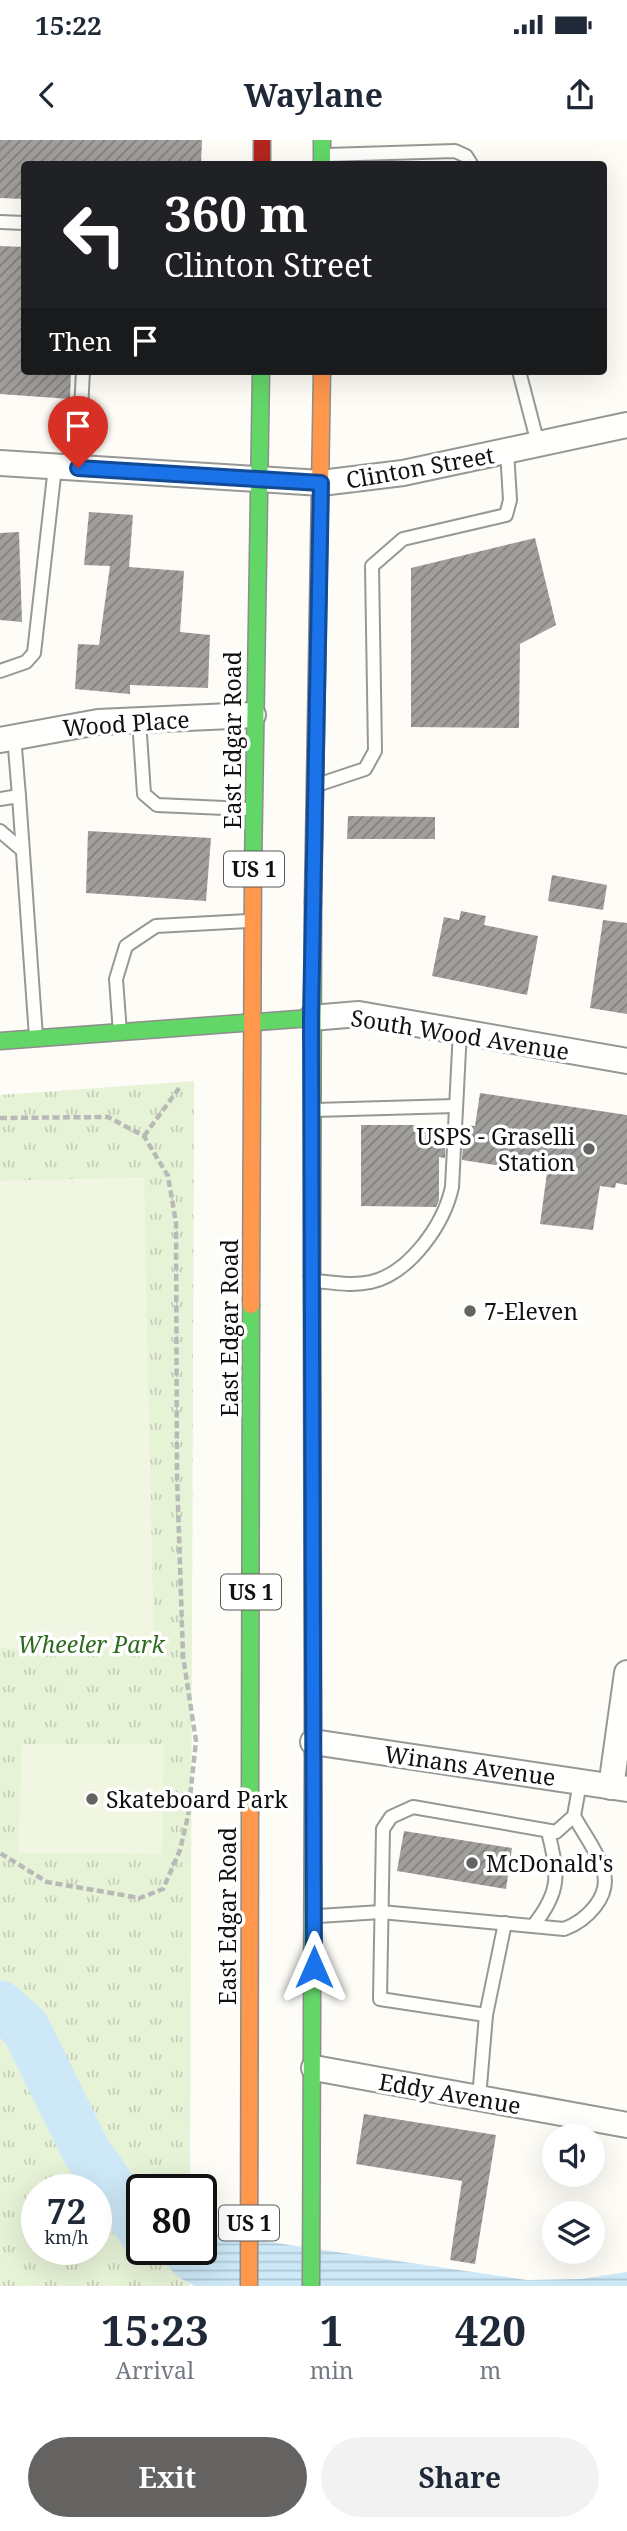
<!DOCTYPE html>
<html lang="en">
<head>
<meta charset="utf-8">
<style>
  body { margin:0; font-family:"Noto Serif",serif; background:#f2f2f3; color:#1f2937; height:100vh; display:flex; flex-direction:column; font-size:26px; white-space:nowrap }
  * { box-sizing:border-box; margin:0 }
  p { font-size:23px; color:#747a83 }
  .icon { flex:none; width:38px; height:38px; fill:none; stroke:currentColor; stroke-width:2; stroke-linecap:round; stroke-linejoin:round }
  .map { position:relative; height:2146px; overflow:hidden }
  .details { display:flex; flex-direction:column; background:#fff; flex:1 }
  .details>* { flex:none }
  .hud { position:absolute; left:21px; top:21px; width:586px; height:214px; border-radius:7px; box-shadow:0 7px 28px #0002; background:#202124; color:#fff; overflow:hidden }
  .controls { position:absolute; left:542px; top:1984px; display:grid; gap:14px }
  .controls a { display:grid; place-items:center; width:63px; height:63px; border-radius:50%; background:#fff; box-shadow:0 7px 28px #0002; font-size:35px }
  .speed { position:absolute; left:21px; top:2034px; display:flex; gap:14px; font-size:35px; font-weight:700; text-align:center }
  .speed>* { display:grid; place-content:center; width:91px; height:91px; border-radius:50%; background:#fff; box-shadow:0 7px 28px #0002; line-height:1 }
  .speed small { font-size:18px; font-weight:400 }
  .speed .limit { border:4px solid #111; border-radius:10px; background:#fff; color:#111 }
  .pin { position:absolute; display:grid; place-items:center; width:60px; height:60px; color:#fff; margin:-72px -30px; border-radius:50% 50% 50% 0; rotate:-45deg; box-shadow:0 0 7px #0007 }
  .pin .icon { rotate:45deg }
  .me { position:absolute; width:77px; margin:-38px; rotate:0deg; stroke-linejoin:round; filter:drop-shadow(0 0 5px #0008) }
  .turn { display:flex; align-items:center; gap:24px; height:147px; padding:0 28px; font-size:32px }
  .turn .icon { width:91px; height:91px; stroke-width:2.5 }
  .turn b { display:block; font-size:49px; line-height:60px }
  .then { display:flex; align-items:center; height:66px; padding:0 28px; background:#0003; gap:14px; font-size:26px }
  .eta { display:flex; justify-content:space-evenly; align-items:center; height:119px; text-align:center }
  .eta b { font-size:42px; font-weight:700; line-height:49px }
  .button { display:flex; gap:14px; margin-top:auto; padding:14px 28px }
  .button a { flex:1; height:80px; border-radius:42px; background:#646362; color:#fff; font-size:28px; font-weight:700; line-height:80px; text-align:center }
  .button a+a { background:#f2f2f3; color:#1f2937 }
  .status { display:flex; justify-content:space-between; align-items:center; height:49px; padding:0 35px; background:#fff; direction:ltr }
  .status svg { height:19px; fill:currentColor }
  header { display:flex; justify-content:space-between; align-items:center; height:91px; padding:0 28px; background:#fff; font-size:32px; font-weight:700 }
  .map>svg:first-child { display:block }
  .grass { fill:url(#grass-tufts); fill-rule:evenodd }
  .pitch { fill:#f0f6e1 }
  .water { fill:url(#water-rules) }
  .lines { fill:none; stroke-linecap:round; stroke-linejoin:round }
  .river { stroke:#cde8f7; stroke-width:49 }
  .building { fill:url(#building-hatch) }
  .lane-casing { stroke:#979795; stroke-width:16 }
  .street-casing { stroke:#979795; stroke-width:28 }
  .fast-casing { stroke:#8e8d8b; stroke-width:19 }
  .slow-casing { stroke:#8e8d8b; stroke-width:19 }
  .jam-casing { stroke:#8e8d8b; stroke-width:19 }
  .path { stroke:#b9b9b8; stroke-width:4.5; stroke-dasharray:7 3.5; stroke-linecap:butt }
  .lane { stroke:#fffffe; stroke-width:12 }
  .street { stroke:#fffffe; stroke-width:24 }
  .fast { stroke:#63d668; stroke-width:16 }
  .slow { stroke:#ff974d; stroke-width:16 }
  .jam { stroke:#b3261e; stroke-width:16 }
  .route-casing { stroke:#114b97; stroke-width:18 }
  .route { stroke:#1a73e8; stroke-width:12 }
  .poi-dot { fill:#646362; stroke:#fff; stroke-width:2.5 }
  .labels { text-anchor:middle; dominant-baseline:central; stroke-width:7; stroke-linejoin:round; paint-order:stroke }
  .shield { fill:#fff; stroke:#585858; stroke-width:2 }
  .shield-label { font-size:21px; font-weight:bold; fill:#111 }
  .street-label { font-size:23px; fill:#111; stroke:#fff }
  .poi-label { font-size:23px; fill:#111; stroke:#fff; text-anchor:start }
  .park-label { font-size:23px; font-style:italic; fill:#2f6b1f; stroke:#fff }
</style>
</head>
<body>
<div class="status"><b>15:22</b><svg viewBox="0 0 49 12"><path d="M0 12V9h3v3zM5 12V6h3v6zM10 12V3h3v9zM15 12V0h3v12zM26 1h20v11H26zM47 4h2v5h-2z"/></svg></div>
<header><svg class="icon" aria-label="back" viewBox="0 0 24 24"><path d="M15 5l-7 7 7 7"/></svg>Waylane<svg class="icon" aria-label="share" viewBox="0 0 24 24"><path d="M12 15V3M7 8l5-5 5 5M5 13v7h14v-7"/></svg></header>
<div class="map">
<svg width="627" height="2146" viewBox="0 0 627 2146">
  <defs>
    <pattern id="grass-tufts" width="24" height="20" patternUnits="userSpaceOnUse" patternTransform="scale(1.75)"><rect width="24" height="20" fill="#e7f3d7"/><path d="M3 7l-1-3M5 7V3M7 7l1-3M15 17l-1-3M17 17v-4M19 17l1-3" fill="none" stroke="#c5cfb8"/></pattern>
    <pattern id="water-rules" width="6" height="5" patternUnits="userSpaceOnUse" patternTransform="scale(1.75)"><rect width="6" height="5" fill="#cde8f7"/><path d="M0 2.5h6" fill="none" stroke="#afc6d3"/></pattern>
    <pattern id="building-hatch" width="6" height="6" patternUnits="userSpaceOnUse" patternTransform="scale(1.75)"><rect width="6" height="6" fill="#a19f9c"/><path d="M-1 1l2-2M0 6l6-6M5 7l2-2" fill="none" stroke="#82807e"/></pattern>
  </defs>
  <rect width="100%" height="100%" fill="#fdfcf7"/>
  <path class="grass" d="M 194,941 L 190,2049 L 142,2049 L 142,2109 L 189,2109 L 189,2146 L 0,2146 L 0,955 ZM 37,2049 L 96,2049 L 96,2109 L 37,2109 Z"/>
  <g class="pitch">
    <path d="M 144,1037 L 154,1510 L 0,1508 L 0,1041 Z"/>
    <path d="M 22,1604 L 164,1604 L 162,1714 L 18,1713 Z"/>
  </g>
  <path class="water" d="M 201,2092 L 527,2140 L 581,2139 L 627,2132 L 627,2146 L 195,2146 L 178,2137 L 151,2109 L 201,2109 Z"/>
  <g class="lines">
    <path class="river" d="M 0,1865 L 25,1887 L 86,2011 L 142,2091"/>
  </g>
  <g class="building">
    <path d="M 0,0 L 202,0 L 201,24 L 24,24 L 24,59 L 0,58 Z"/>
    <path d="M 0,106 L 24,107 L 24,231 L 71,231 L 70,259 L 0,254 Z"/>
    <path d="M 89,372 L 133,375 L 129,427 L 184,431 L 180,492 L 210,495 L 208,548 L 130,545 L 130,554 L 75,549 L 78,504 L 99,505 L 110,426 L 84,425 Z"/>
    <path d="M 19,392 L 22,482 L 0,480 L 0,393 Z"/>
    <path d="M 535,398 L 556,485 L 520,504 L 519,588 L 411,587 L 411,428 Z"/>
    <path d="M 348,676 L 435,677 L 435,699 L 347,699 Z"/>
    <path d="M 88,691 L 211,698 L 206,761 L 86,753 Z"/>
    <path d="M 552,735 L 607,745 L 603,770 L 548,761 Z"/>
    <path d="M 461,771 L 486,776 L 484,785 L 538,796 L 527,855 L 432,836 L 444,777 L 459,780 Z"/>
    <path d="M 603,780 L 627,783 L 627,874 L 590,868 Z"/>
    <path d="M 480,953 L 627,975 L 627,1045 L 616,1043 L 615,1048 L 600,1046 L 593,1090 L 540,1084 L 547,1033 L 462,1020 L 464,985 L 475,986 Z"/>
    <path d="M 361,985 L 446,985 L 445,1018 L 439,1017 L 439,1060 L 436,1067 L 361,1066 Z"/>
    <path d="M 404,1691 L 512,1708 L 506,1749 L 397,1731 Z"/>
    <path d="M 364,1974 L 496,1995 L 475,2124 L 450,2120 L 462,2041 L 356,2024 Z"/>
  </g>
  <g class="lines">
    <g class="lane-casing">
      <g id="lane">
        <path d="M 327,15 L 455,11 L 466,16 L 471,24"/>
        <path d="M 0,82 L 24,83"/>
        <path d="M 519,231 L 538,304"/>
        <path d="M 78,328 L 83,231"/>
        <path d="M 0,531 L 26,522 L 34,513 L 55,327"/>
        <path d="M 139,580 L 144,654 L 157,665 L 247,669"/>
        <path d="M 14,596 L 19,656"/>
        <path d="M 320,644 L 365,629 L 375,611 L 372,426 L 403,399 L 506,375 L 510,360 L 507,311"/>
        <path d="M 0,659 L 19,656 L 36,897"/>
        <path d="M 0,691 L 21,709"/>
        <path d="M 120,893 L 116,839 L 126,806 L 156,786 L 248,781"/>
        <path d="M 315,970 L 455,966"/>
        <path d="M 317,1141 C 336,1143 353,1146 371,1142 C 410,1133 444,1084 452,1047 L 460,890"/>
        <path d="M 318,1776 L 381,1772 L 564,1789 C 586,1781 612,1756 603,1730 C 598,1712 583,1693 574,1676"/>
        <path d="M 533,1786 C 562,1750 558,1734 548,1691"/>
        <path d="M 486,1875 L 380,1859 L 383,1689 L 391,1677 L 413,1667 L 556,1692 L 574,1676 L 580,1642"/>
        <path d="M 479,1958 L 486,1875 L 505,1783"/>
      </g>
    </g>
    <g class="street-casing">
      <g id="street">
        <path d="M 0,323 L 321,343 L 403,333 L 627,285"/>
        <path d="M 0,600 L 98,582 L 253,575"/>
        <path d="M 311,878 L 359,874 L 627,921"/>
        <path d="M 313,1602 L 627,1649"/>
        <path d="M 611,1647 L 627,1533"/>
        <path d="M 314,1928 L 627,1985"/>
      </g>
    </g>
    <g class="fast-casing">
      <g id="fast">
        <path d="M 322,0 L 322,24"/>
        <path d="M 253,728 L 261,231"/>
        <path d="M 0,901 L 311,878"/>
        <path d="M 312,1136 L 313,762"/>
        <path d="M 250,1672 L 251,1165"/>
        <path d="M 311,2146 L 313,1614"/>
      </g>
    </g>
    <g class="slow-casing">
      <g id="slow">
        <path d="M 313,762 L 322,231"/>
        <path d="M 312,1136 L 313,1614"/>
        <path d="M 251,1165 L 253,728"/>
        <path d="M 249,2146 L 250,1672"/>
      </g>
    </g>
    <g class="jam-casing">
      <path id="jam" d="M 262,0 L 262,24"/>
    </g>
    <g class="path">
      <path d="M 0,978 L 108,977 L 144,996 L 168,1036 L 176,1083 L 177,1336 L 183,1516 L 196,1601 L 188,1676 L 180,1710 L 163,1749 L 140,1758 L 47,1742 L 0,1713"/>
      <path d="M 144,996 L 180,947"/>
    </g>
    <use href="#lane" class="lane"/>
    <use href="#street" class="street"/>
    <use href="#fast" class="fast"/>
    <use href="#slow" class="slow"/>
    <use href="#jam" class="jam"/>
  </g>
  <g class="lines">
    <g class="route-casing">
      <path id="route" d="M 78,328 L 321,343 L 311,878 L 314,1827"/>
    </g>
    <use href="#route" class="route"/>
  </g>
  <g class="poi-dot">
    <circle cx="589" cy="1009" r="7"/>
    <circle cx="470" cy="1171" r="7"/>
    <circle cx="92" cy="1659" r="7"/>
    <circle cx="472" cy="1723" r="7"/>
  </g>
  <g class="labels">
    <g class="shield">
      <rect x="224" y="711.5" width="60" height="35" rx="5"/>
      <rect x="221" y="1434.5" width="60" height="35" rx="5"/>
      <rect x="219" y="2065.5" width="60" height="35" rx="5"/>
    </g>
    <g class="shield-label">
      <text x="254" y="729">US 1</text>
      <text x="251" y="1452">US 1</text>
      <text x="249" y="2083">US 1</text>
    </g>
    <g class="street-label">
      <text transform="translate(420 327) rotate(-10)">Clinton Street</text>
      <text transform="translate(126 583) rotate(-4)">Wood Place</text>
      <text transform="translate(232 600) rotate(-90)">East Edgar Road</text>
      <text transform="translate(460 894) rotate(9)">South Wood Avenue</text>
      <text transform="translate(229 1188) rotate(-90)">East Edgar Road</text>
      <text transform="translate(470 1625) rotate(8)">Winans Avenue</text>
      <text transform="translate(227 1776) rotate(-90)">East Edgar Road</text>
      <text transform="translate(450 1953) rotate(10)">Eddy Avenue</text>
    </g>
    <g class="poi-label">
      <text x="575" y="996" text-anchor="end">USPS - Graselli<tspan x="575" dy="26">Station</tspan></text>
      <text x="484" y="1171">7-Eleven</text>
      <text x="106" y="1659">Skateboard Park</text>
      <text x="486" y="1723">McDonald's</text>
    </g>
    <g class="park-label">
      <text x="91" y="1504">Wheeler Park</text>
    </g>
  </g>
</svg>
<div class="controls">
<a><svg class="icon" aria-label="sound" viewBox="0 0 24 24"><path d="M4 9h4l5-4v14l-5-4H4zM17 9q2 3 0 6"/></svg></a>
<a><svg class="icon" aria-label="layers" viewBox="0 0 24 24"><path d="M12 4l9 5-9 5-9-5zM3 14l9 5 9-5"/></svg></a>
</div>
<div class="speed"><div>72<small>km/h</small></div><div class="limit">80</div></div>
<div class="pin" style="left:78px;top:328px;background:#d93025"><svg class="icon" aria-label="arrive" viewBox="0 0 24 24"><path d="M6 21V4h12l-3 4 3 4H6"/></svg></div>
<svg class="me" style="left:314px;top:1827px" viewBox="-20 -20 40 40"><path d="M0-17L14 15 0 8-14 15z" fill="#1a73e8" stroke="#fff" stroke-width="4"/></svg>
<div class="hud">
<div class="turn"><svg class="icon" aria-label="left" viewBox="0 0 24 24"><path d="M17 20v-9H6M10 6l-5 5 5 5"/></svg><div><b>360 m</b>Clinton Street</div></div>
<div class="then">Then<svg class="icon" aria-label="arrive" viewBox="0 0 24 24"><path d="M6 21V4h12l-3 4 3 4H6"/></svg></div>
</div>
</div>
<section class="details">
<div class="eta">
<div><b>15:23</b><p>Arrival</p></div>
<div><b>1</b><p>min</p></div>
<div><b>420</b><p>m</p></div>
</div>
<div class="button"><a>Exit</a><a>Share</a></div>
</section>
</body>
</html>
